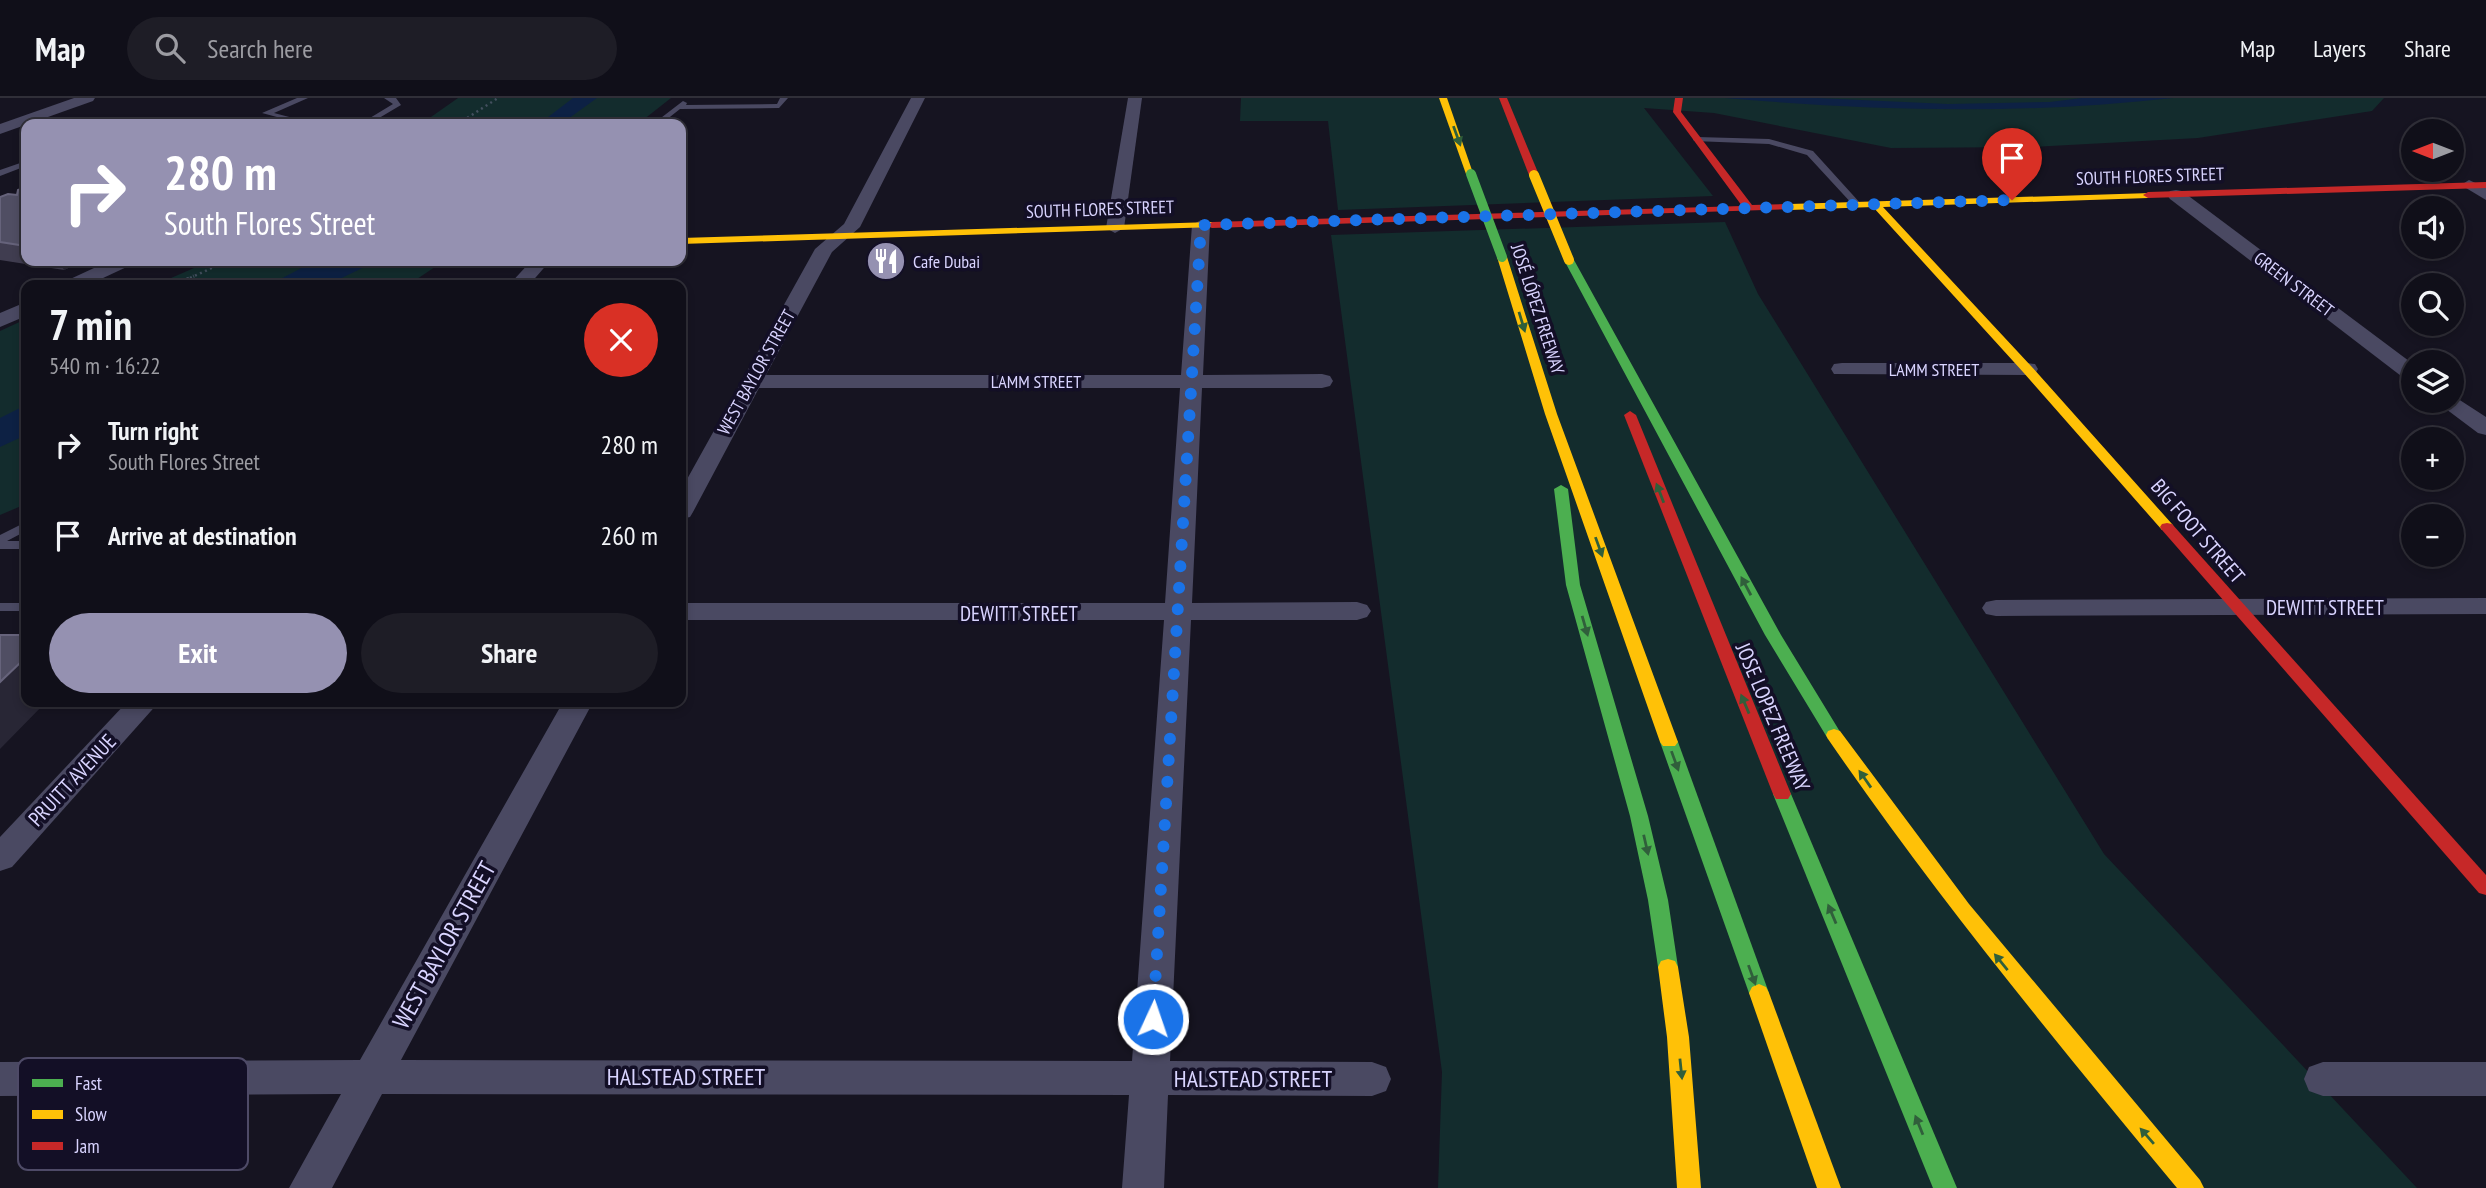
<!DOCTYPE html>
<html lang="en">
<head>
<meta charset="utf-8">
<style>
  body { margin:0; font-family:"PT Sans Narrow",sans-serif; background:#1e1d26; color:#f1f3f6; height:100vh; display:flex; flex-direction:column; font-size:26px; white-space:nowrap }
  * { box-sizing:border-box; margin:0 }
  p { font-size:23px; color:#9c9ca2 }
  .icon { flex:none; width:38px; height:38px; fill:none; stroke:currentColor; stroke-width:2; stroke-linecap:round; stroke-linejoin:round }
  .map { position:relative; flex:1; overflow:hidden }
  .panel { position:absolute; left:21px; top:182px; width:665px; height:427px; display:flex; flex-direction:column; background:#100f19; border-radius:14px; box-shadow:0 4px 10px #0003,0 0 0 2px #302f38 }
  .panel>* { flex:none }
  .banner { position:absolute; left:21px; top:21px; width:665px; height:147px; border-radius:14px; box-shadow:0 4px 10px #0003,0 0 0 2px #302f38; background:#9591b1; color:#fff; overflow:hidden }
  .needle { width:46px; rotate:270deg }
  .buttons { position:absolute; left:2401px; top:21px; display:grid; gap:14px }
  .buttons a { display:grid; place-items:center; width:63px; height:63px; border-radius:50%; background:#100f19; box-shadow:0 4px 10px #0003,0 0 0 2px #302f38; font-size:35px }
  .pin { position:absolute; display:grid; place-items:center; width:60px; height:60px; color:#fff; margin:-72px -30px; border-radius:50% 50% 50% 0; rotate:-45deg; box-shadow:0 0 7px #0007 }
  .pin .icon { rotate:45deg }
  .me { position:absolute; width:77px; margin:-38px; rotate:3deg; stroke-linejoin:round; filter:drop-shadow(0 0 5px #0008) }
  .turn { display:flex; align-items:center; gap:24px; height:147px; padding:0 28px; font-size:32px }
  .turn .icon { width:91px; height:91px; stroke-width:2.5 }
  .turn b { display:block; font-size:49px; line-height:60px }
  .round { display:grid; place-items:center; flex:none; width:74px; height:74px; border-radius:37px; background:#1e1d26 }
  .head { display:flex; align-items:center; justify-content:space-between; height:119px; padding:0 28px }
  h1 { font-size:42px; font-weight:700; line-height:52px }
  .button { display:flex; gap:14px; margin-top:auto; padding:14px 28px }
  .button a { flex:1; height:80px; border-radius:42px; background:#9591b1; color:#fff; font-size:28px; font-weight:700; line-height:80px; text-align:center }
  .button a+a { background:#1e1d26; color:#f1f3f6 }
  ul { padding:0; list-style:none }
  li { display:flex; align-items:center; gap:21px; height:91px; padding:0 28px }
  li div { flex:1 }
  li b { display:block; font-size:26px }
  li em { font-style:normal }
  header { display:flex; align-items:center; gap:42px; box-sizing:border-box; height:98px; padding:0 35px; background:#100f19; border-bottom:2px solid #302f38 }
  header strong { font-size:33px }
  nav { display:flex; gap:38px; margin-inline-start:auto; font-size:24px }
  .search { width:490px; height:63px; background:#1e1d26; display:flex; align-items:center; gap:18px; box-sizing:border-box; padding:0 24px; border-radius:38px; color:#9c9ca2; font-size:26px }
  .map>svg:first-child { display:block }
  .green { fill:#132c2d }
  .water { fill:#0d2144 }
  .lines { fill:none; stroke-linecap:round; stroke-linejoin:round }
  .path-far1 { stroke:#44505f; stroke-width:2.5; stroke-dasharray:2 3.5; stroke-linecap:butt }
  .path { stroke:#44505f; stroke-width:3.5; stroke-dasharray:2.5 4.5; stroke-linecap:butt }
  .lane { fill:#4a4962; fill-rule:evenodd }
  .street { fill:#4a4962; fill-rule:evenodd }
  .fast { fill:#4caf50; fill-rule:evenodd }
  .slow { fill:#ffc107; fill-rule:evenodd }
  .jam { fill:#c62828; fill-rule:evenodd }
  .fast-bridge { stroke:#4caf50; stroke-width:10 }
  .slow-bridge { stroke:#ffc107; stroke-width:10 }
  .wall { fill:#403d50 }
  .shaded-wall { fill:#282635 }
  .building { fill:#504e63; stroke:#66637b; stroke-width:2 }
  .oneway { fill:#305f3b }
  .route { stroke:#1a73e8; stroke-width:12; stroke-dasharray:0 21.6 }
  .labels { text-anchor:middle; dominant-baseline:central; stroke-width:7; stroke-linejoin:round; paint-order:stroke }
  .far-street-label { font-size:18px; fill:#d9d4ff; stroke:#130f26 }
  .far-poi-label { font-size:18px; fill:#d9d4ff; stroke:#130f26; text-anchor:start }
  .street-label { font-size:21px; fill:#d9d4ff; stroke:#130f26 }
  .near-street-label { font-size:24px; fill:#d9d4ff; stroke:#130f26 }
  .key { fill:#130f26; stroke:#4e4a67; stroke-width:2 }
  .key-label { font-size:19px; fill:#d9d4ff }
</style>
</head>
<body>
<header>
<strong>Map</strong>
<div class="search"><svg class="icon" aria-label="search" viewBox="0 0 24 24"><circle cx="10" cy="10" r="6"/><path d="M15 15l6 6"/></svg>Search here</div>
<nav><a>Map</a><a>Layers</a><a>Share</a></nav>
</header>
<div class="map">
<svg width="2486" height="1090" viewBox="0 0 2486 1090">
  <rect width="100%" height="100%" fill="#161421"/>
  <g class="green">
    <path d="M 458,0 L 671,0 L 638,26 L 421,26 Z"/>
    <path d="M 1241,0 L 2384,0 L 2372,13 L 2198,40 L 2030,49 L 1891,50 L 1714,15 L 1644,10 L 1713,98 L 1338,112 L 1328,23 L 1240,23 Z"/>
    <path d="M 1725,124 L 1758,196 L 2104,756 L 2417,1090 L 1438,1090 L 1442,974 L 1331,137 Z"/>
    <path d="M 210,163 L 444,163 L 408,187 L 155,187 Z"/>
    <path d="M 26,221 L 26,406 L 0,417 L 0,233 Z"/>
  </g>
  <g class="water">
    <path d="M 573,0 L 597,0 L 561,26 L 539,26 Z"/>
    <path d="M 1725,0 L 1817,0 L 1948,6 L 2050,4 L 2082,0 L 2173,0 C 2023,17 1875,13 1725,0 Z"/>
    <path d="M 315,163 L 377,163 L 327,187 L 269,187 Z"/>
    <path d="M 26,307 L 26,337 L 0,349 L 0,320 Z"/>
  </g>
  <g class="lines">
    <g class="path-far1">
      <path d="M 458,26 L 498,0"/>
      <path d="M 190,180 L 227,163"/>
    </g>
    <path class="path" d="M 174,187 L 194,178"/>
    <g class="lane">
      <path d="M 297,0 L 308,0 L 274,15 L 316,26 L 303,26 L 262,15 Z"/>
      <path d="M 384,0 L 396,0 L 401,7 L 369,26 L 360,26 L 393,6 Z"/>
      <path d="M 780,0 L 788,0 L 779,10 L 680,11 L 661,26 L 653,26 L 683,3 L 687,5 L 686,7 L 777,6 Z"/>
      <path d="M 1697,39 L 1769,41 L 1813,53 L 1861,106 L 1854,108 L 1807,57 L 1769,46 L 1694,43 L 1693,41 Z"/>
      <path d="M 26,63 L 26,68 L 0,78 L 0,72 Z"/>
      <path d="M 26,424 L 26,433 L 7,443 L 26,443 L 26,451 L 0,451 L 0,437 Z"/>
      <rect x="0" y="505" width="26" height="8"/>
    </g>
    <g class="street">
      <path d="M 74,0 L 95,0 L 93,3 L 0,36 L 0,26 Z"/>
      <path d="M 911,0 L 925,0 L 860,129 L 832,154 L 766,277 L 1181,277 L 1192,127 L 1201,122 L 1210,127 L 1203,277 L 1322,276 L 1330,278 L 1333,283 L 1330,288 L 1322,290 L 1202,290 L 1192,505 L 1357,504 L 1367,507 L 1371,513 L 1367,519 L 1357,522 L 1191,522 L 1170,963 L 1372,964 L 1386,969 L 1391,981 L 1386,993 L 1372,998 L 1168,997 L 1164,1090 L 1122,1090 L 1129,997 L 382,996 L 332,1090 L 289,1090 L 341,996 L 0,998 L 0,964 L 360,962 L 563,604 L 593,604 L 401,962 L 1132,963 L 1164,522 L 681,522 L 681,505 L 1165,505 L 1180,290 L 759,290 L 693,414 L 690,419 L 681,421 L 681,392 L 815,151 L 844,126 Z"/>
      <path d="M 1128,0 L 1142,0 L 1124,130 L 1115,135 L 1106,130 Z"/>
      <path d="M 2469,82 L 2486,90 L 2486,102 L 2461,87 Z"/>
      <path d="M 2176,92 L 2182,93 L 2413,266 L 2413,282 L 2405,281 L 2170,101 L 2167,97 L 2170,93 Z"/>
      <path d="M 109,163 L 133,163 L 131,167 L 88,187 L 63,187 L 66,183 Z"/>
      <path d="M 531,163 L 550,163 L 529,187 L 509,187 Z"/>
      <path d="M 26,204 L 26,218 L 0,229 L 0,215 Z"/>
      <path d="M 1842,265 L 2027,265 L 2035,266 L 2038,271 L 2035,276 L 2027,277 L 1834,276 L 1831,271 L 1834,266 Z"/>
      <path d="M 2452,297 L 2486,319 L 2486,337 L 2478,335 L 2442,308 L 2439,303 L 2452,303 Z"/>
      <path d="M 2486,500 L 2486,516 L 1996,518 L 1986,516 L 1982,510 L 1986,504 L 1996,502 Z"/>
      <path d="M 127,604 L 159,604 L 12,769 L 0,773 L 0,739 Z"/>
      <path d="M 2323,964 L 2486,964 L 2486,998 L 2323,998 L 2309,993 L 2304,981 L 2309,969 Z"/>
    </g>
    <g class="fast">
      <path d="M 1565,160 L 1574,162 L 1781,537 L 1842,637 L 1840,641 L 1828,641 L 1765,537 L 1564,162 Z"/>
      <path d="M 1561,387 L 1568,391 L 1580,487 L 1648,718 L 1668,802 L 1678,869 L 1675,875 L 1668,877 L 1661,875 L 1658,869 L 1648,802 L 1630,718 L 1566,487 L 1554,391 Z"/>
      <path d="M 1669,638 L 1675,640 L 1678,644 L 1769,895 L 1766,901 L 1759,904 L 1752,901 L 1749,895 L 1660,644 L 1663,640 Z"/>
      <path d="M 1782,690 L 1788,691 L 1791,696 L 1957,1090 L 1933,1090 L 1773,696 L 1776,691 Z"/>
    </g>
    <g class="slow">
      <path d="M 1439,0 L 1447,0 L 1474,78 L 1466,76 Z"/>
      <path d="M 2151,95 L 2153,97 L 2148,100 L 1883,109 L 2031,268 L 2172,426 L 2174,429 L 2172,432 L 2162,432 L 2023,274 L 1873,109 L 1790,112 L 1785,109 L 1790,106 Z"/>
      <path d="M 1212,124 L 1216,125 L 1216,129 L 681,146 L 681,140 Z"/>
      <path d="M 1502,156 L 1507,159 L 1557,316 L 1678,644 L 1675,648 L 1663,648 L 1660,644 L 1545,316 L 1497,159 Z"/>
      <path d="M 1834,631 L 1840,633 L 1969,806 L 2200,1082 L 2204,1090 L 2177,1090 C 2056,944 1936,798 1828,641 L 1826,637 L 1828,633 Z"/>
      <path d="M 1668,861 L 1675,863 L 1678,869 L 1689,939 L 1701,1090 L 1677,1090 L 1667,939 L 1658,869 L 1661,863 Z"/>
      <path d="M 1759,886 L 1766,889 L 1769,895 L 1841,1090 L 1817,1090 L 1749,895 L 1752,889 Z"/>
    </g>
    <g class="jam">
      <path d="M 1499,0 L 1507,0 L 1539,77 L 1537,79 L 1529,77 Z"/>
      <path d="M 1675,0 L 1683,0 L 1681,14 L 1752,107 L 1790,106 L 1793,107 L 1793,111 L 1212,130 L 1207,127 L 1212,124 L 1742,108 L 1673,14 Z"/>
      <path d="M 2486,84 L 2486,90 L 2148,100 L 2143,97 L 2148,94 Z"/>
      <path d="M 1630,313 L 1636,317 L 1791,696 L 1788,701 L 1776,701 L 1773,696 L 1624,317 Z"/>
      <path d="M 2167,425 L 2172,426 L 2486,777 L 2486,797 L 2479,795 L 2162,432 L 2160,429 L 2162,426 Z"/>
    </g>
    <path class="fast-bridge" d="M 1471,76 L 1502,159"/>
    <path class="slow-bridge" d="M 1534,77 L 1569,162"/>
  </g>
  <path class="wall" d="M 26,89 L 26,163 L 103,163 L 93,168 L 77,166 L 64,172 L 0,162 L 0,99 L 17,97 Z"/>
  <g class="shaded-wall">
    <path d="M 59,163 L 75,163 L 77,166 L 64,172 Z"/>
    <path d="M 90,163 L 103,163 L 93,168 Z"/>
    <path d="M 22,563 L 26,568 L 26,604 L 46,604 L 0,651 L 0,584 Z"/>
  </g>
  <g class="building">
    <path d="M 26,89 L 26,148 L 0,144 L 0,99 L 8,96 L 17,97 L 18,92 Z"/>
    <path d="M 0,537 L 26,537 L 26,563 L 22,563 L 0,584 Z"/>
  </g>
  <defs><path id="oneway-solid" d="M-6-.8H1V-3.2L6.5 0L1 3.2V.8H-6Z" transform="scale(1.75)"/></defs>
  <g class="oneway">
    <use href="#oneway-solid" transform="translate(1457 38) rotate(70)"/>
    <use href="#oneway-solid" transform="translate(1522 224) rotate(73)"/>
    <use href="#oneway-solid" transform="translate(1660 395) rotate(-111)"/>
    <use href="#oneway-solid" transform="translate(1599 449) rotate(70)"/>
    <use href="#oneway-solid" transform="translate(1746 488) rotate(-118)"/>
    <use href="#oneway-solid" transform="translate(1585 528) rotate(74)"/>
    <use href="#oneway-solid" transform="translate(1745 606) rotate(-113)"/>
    <use href="#oneway-solid" transform="translate(1675 663) rotate(70)"/>
    <use href="#oneway-solid" transform="translate(1865 681) rotate(-125)"/>
    <use href="#oneway-solid" transform="translate(1646 747) rotate(77)"/>
    <use href="#oneway-solid" transform="translate(1832 816) rotate(-113)"/>
    <use href="#oneway-solid" transform="translate(2001 864) rotate(-129)"/>
    <use href="#oneway-solid" transform="translate(1752 877) rotate(70)"/>
    <use href="#oneway-solid" transform="translate(1681 971) rotate(84)"/>
    <use href="#oneway-solid" transform="translate(1919 1027) rotate(-112)"/>
    <use href="#oneway-solid" transform="translate(2147 1038) rotate(-131)"/>
  </g>
  <g class="lines">
    <path class="route" d="M 1153,921 L 1201,127 L 2012,102"/>
  </g>
  <defs>
    <g id="restaurant-disc" transform="scale(2.0125)"><circle r="9.5" fill="#9591b1" stroke="#130f26"/><path d="M-5-6h1v4h1v-4h1v4h1v-4h1v5L-1.5 .5V6h-2V.5L-5-1ZM5-6V6H3V1.5H1.5Q1.5-4 5-6Z" fill="#fff"/></g>
  </defs>
  <g fill-rule="evenodd">
    <use href="#restaurant-disc" x="886" y="163"/>
  </g>
  <g class="labels">
    <g class="far-street-label">
      <text transform="translate(2150 78) rotate(-2)">SOUTH FLORES STREET</text>
      <text transform="translate(1100 111) rotate(-2)">SOUTH FLORES STREET</text>
      <text transform="translate(2294 186) rotate(37)">GREEN STREET</text>
      <text transform="translate(1538 211) rotate(72)">JOSÉ LÓPEZ FREEWAY</text>
      <text x="1934" y="271">LAMM STREET</text>
      <text transform="translate(756 274) rotate(-61)">WEST BAYLOR STREET</text>
      <text x="1036" y="283">LAMM STREET</text>
    </g>
    <g class="far-poi-label">
      <text x="913" y="163">Cafe Dubai</text>
    </g>
    <g class="street-label">
      <text transform="translate(2198 433) rotate(49)">BIG FOOT STREET</text>
      <text x="2325" y="509">DEWITT STREET</text>
      <text x="1019" y="515">DEWITT STREET</text>
      <text transform="translate(1773 619) rotate(67)">JOSE LOPEZ FREEWAY</text>
      <text transform="translate(72 682) rotate(-47)">PRUITT AVENUE</text>
    </g>
    <g class="near-street-label">
      <text transform="translate(444 847) rotate(-61)">WEST BAYLOR STREET</text>
      <text x="686" y="978">HALSTEAD STREET</text>
      <text x="1253" y="980">HALSTEAD STREET</text>
    </g>
  </g>
  <rect x="18" y="960" width="230" height="112" rx="10" class="key"/>
  <rect x="32" y="981" width="31" height="8" fill="#4caf50"/>
  <rect x="32" y="1012" width="31" height="9" fill="#ffc107"/>
  <rect x="32" y="1044" width="31" height="8" fill="#c62828"/>
  <g class="key-label">
    <text x="75" y="992">Fast</text>
    <text x="75" y="1023">Slow</text>
    <text x="75" y="1055">Jam</text>
  </g>
</svg>
<div class="buttons">
<a><svg class="needle" viewBox="-14 -14 28 28"><path d="M0-13l5 13h-10z" fill="#e53935"/><path d="M0 13l5-13h-10z" fill="#9c9ca2"/></svg></a>
<a><svg class="icon" aria-label="sound" viewBox="0 0 24 24"><path d="M4 9h4l5-4v14l-5-4H4zM17 9q2 3 0 6"/></svg></a>
<a><svg class="icon" aria-label="search" viewBox="0 0 24 24"><circle cx="10" cy="10" r="6"/><path d="M15 15l6 6"/></svg></a>
<a><svg class="icon" aria-label="layers" viewBox="0 0 24 24"><path d="M12 4l9 5-9 5-9-5zM3 14l9 5 9-5"/></svg></a>
<a>+</a>
<a>−</a>
</div>
<div class="pin" style="left:2012px;top:102px;background:#d93025"><svg class="icon" aria-label="arrive" viewBox="0 0 24 24"><path d="M6 21V4h12l-3 4 3 4H6"/></svg></div>
<svg class="me" style="left:1153px;top:921px" viewBox="-20 -20 40 40"><circle r="17" fill="#1a73e8" stroke="#fff" stroke-width="3"/><path d="M0-11L8 9 0 5-8 9z" fill="#fff"/></svg>
<div class="banner">
<div class="turn"><svg class="icon" aria-label="right" viewBox="0 0 24 24"><path d="M7 20v-9h11M14 6l5 5-5 5"/></svg><div><b>280 m</b>South Flores Street</div></div>
</div>
<section class="panel">
<div class="head"><div><h1>7 min</h1><p>540 m · 16:22</p></div><a class="round" style="background:#d93025;color:#fff"><svg class="icon" aria-label="close" viewBox="0 0 24 24"><path d="M6 6l12 12M18 6L6 18"/></svg></a></div>
<ul>
<li><svg class="icon" aria-label="right" viewBox="0 0 24 24"><path d="M7 20v-9h11M14 6l5 5-5 5"/></svg><div><b>Turn right</b><p>South Flores Street</p></div><em>280 m</em></li>
<li><svg class="icon" aria-label="arrive" viewBox="0 0 24 24"><path d="M6 21V4h12l-3 4 3 4H6"/></svg><div><b>Arrive at destination</b></div><em>260 m</em></li>
</ul>
<div class="button"><a>Exit</a><a>Share</a></div>
</section>
</div>
</body>
</html>
